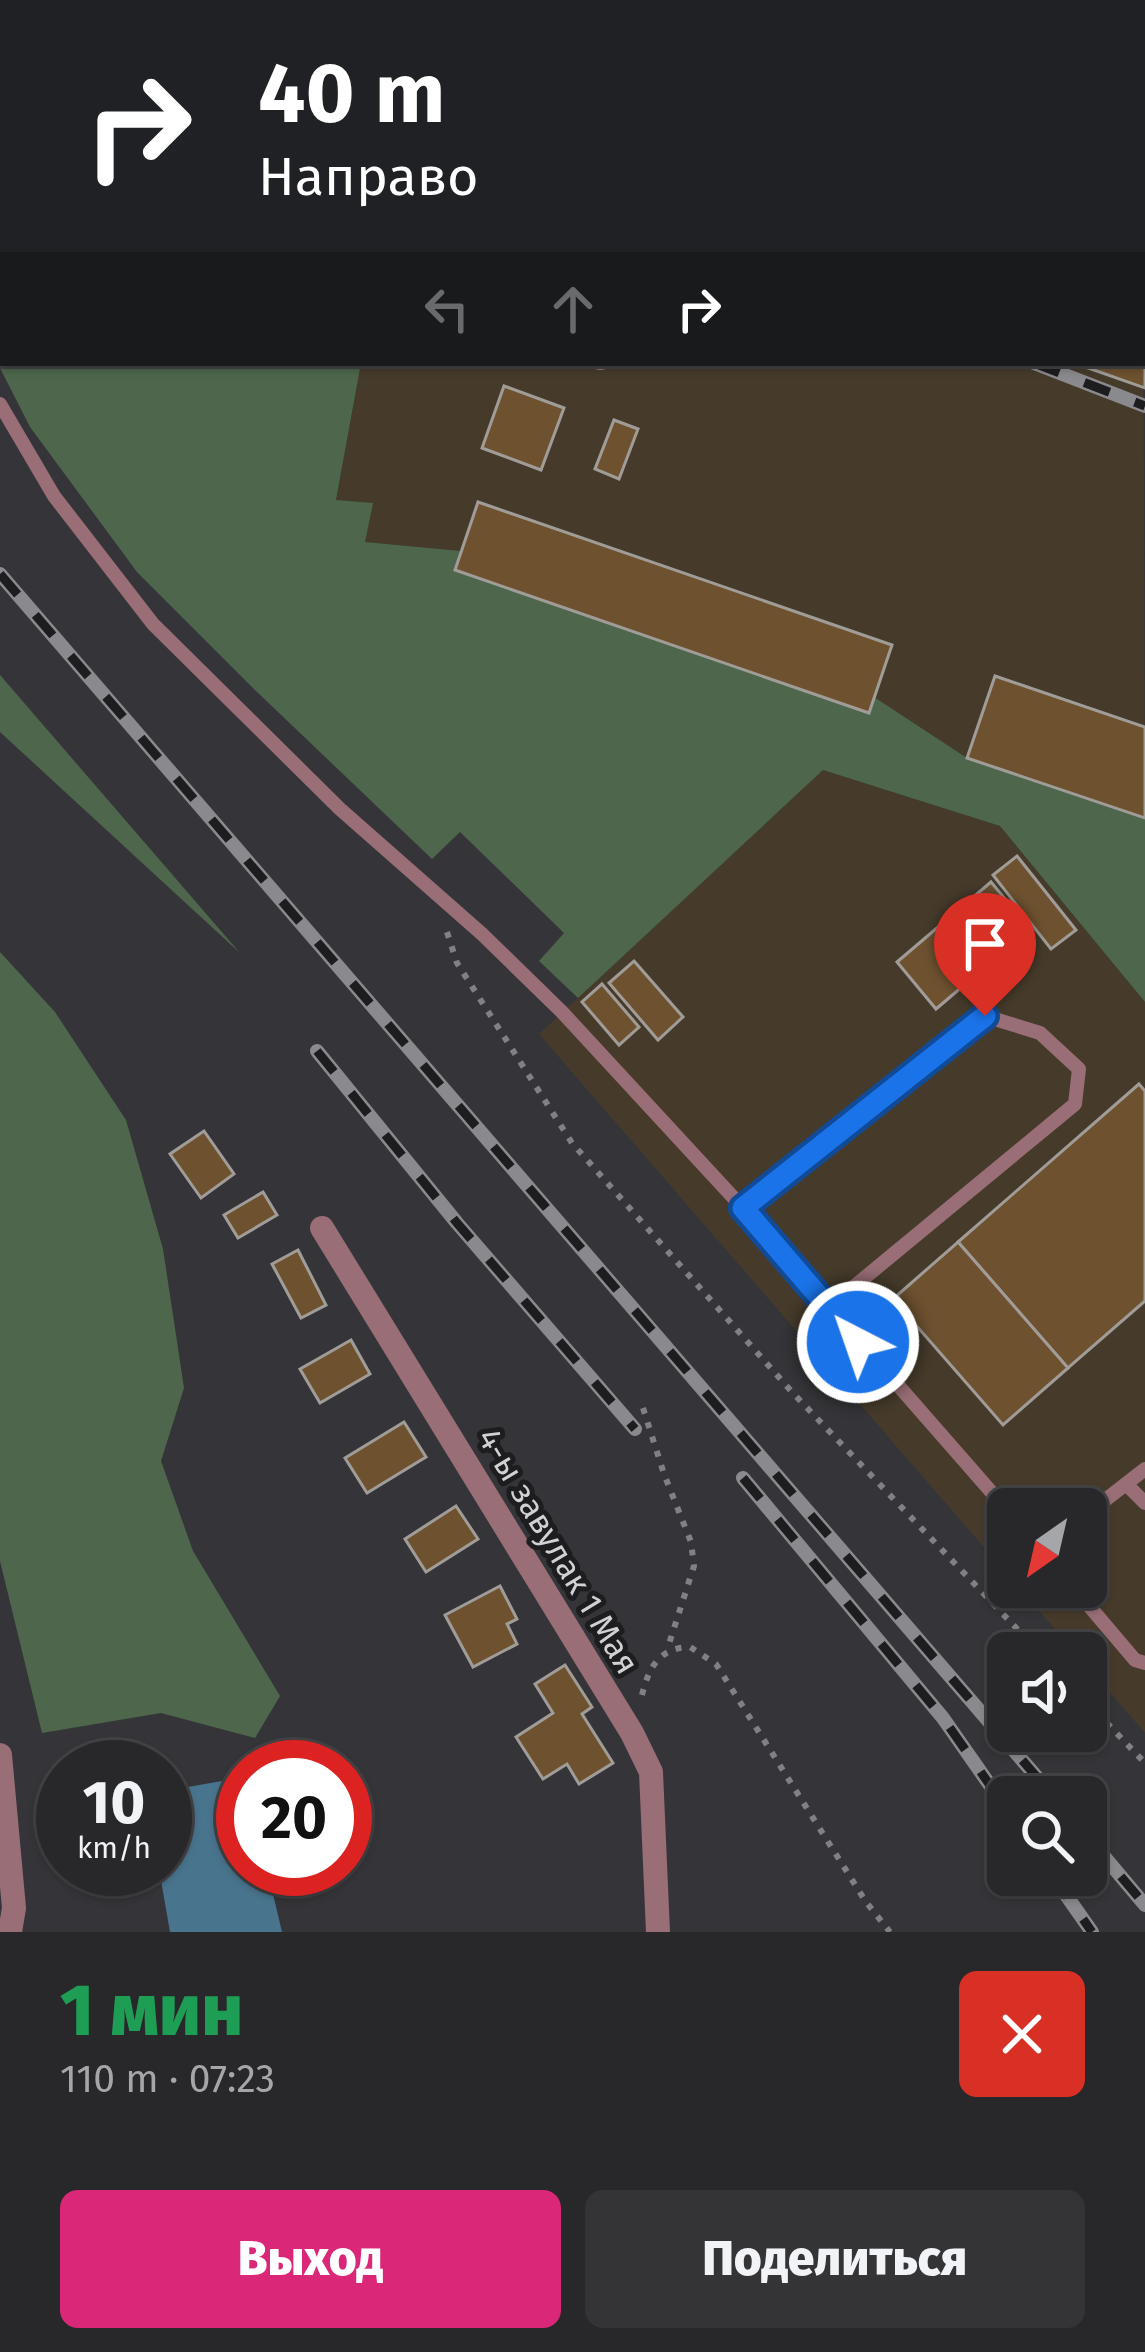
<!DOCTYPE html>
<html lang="ru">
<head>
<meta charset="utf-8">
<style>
  body { margin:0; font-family:"Fira Sans",sans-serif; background:#343437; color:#f1f3f6; height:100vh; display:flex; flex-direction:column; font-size:45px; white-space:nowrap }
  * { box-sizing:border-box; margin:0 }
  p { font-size:39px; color:#a5a6a9 }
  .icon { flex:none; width:66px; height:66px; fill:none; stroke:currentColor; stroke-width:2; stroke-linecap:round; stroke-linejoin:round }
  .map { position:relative; height:1932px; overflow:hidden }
  .side { display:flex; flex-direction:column; background:#28282b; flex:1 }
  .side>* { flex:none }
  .top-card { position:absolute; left:0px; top:0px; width:1146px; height:366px; box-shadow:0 3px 9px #0004,0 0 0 3px #444447; background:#202124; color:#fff; overflow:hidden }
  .needle { width:78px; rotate:214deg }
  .controls { position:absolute; left:987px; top:1488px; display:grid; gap:24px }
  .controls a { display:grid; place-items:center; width:120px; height:120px; border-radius:18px; background:#28282b; box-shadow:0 3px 9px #0004,0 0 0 3px #444447; font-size:60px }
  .speed { position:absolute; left:36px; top:1740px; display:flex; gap:24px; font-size:60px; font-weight:700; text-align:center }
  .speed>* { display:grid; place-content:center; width:156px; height:156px; border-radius:50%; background:#28282b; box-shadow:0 3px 9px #0004,0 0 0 3px #444447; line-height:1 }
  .speed small { font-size:30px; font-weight:400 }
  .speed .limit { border:18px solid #d22; background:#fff; color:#111 }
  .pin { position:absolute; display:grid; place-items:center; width:102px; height:102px; color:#fff; margin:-123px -51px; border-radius:50% 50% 50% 0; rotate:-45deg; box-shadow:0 0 12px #0007 }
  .pin .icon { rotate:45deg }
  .me { position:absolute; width:132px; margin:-66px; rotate:319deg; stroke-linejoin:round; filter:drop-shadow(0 0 9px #0008) }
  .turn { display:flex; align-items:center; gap:42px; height:252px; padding:0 60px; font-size:54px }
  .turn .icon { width:156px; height:156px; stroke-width:2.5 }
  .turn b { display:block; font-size:84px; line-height:102px }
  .lanes { display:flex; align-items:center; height:114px; padding:0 60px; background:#0003; justify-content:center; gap:60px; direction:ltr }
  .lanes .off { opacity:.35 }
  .round { display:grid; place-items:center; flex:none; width:126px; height:126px; border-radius:18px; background:#343437 }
  .overview { display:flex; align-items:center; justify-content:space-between; height:204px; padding:0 60px }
  h1 { font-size:72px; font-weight:800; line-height:90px; color:#1e9e55 }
  .primary-button { display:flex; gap:24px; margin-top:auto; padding:24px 60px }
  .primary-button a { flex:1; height:138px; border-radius:18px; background:#db2777; color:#fff; font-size:48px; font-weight:800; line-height:138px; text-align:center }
  .primary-button a+a { background:#343437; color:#f1f3f6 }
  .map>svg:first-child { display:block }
  .industrial { fill:#463b2b }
  .green { fill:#4d664c }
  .water { fill:#49748d }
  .building { fill:#6e5230; stroke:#a09c98; stroke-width:3 }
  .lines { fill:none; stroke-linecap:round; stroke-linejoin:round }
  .path { stroke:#818185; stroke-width:6; stroke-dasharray:6 9; stroke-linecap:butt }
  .lane { stroke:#996e76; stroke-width:14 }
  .street { stroke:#996e76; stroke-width:24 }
  .rail-casing { stroke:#8a8a8e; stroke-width:14 }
  .rail { stroke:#1d1d1f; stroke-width:9; stroke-dasharray:27; stroke-linecap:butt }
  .route-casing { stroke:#114b97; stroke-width:30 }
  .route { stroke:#1a73e8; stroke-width:21 }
  .labels { text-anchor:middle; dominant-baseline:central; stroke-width:10; stroke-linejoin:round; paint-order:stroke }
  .street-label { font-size:33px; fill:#d1d1d4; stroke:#1d1d1f }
</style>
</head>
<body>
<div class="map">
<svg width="1145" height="1932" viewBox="0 0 1145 1932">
  <rect width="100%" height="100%" fill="#353539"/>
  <g class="industrial">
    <path d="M 0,0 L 344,0 L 348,3 L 3,3 L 3,303 L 0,303 Z"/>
    <path d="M 1143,222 L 1145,818 L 967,758 L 875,698 L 869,713 L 455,570 L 460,551 L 364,542 L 336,501 L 361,363 L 1143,363 Z"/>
    <path d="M 823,770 L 1000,826 L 1145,1002 L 1145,1733 L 1086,1665 L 1086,1653 L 1076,1653 L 1018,1587 L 1086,1587 L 1086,1509 L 1008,1509 L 1008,1575 L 539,1034 Z"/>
  </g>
  <g class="green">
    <path d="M 344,0 L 1145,0 L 1145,172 L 1143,3 L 348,3 Z"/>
    <path d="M 3,349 L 3,363 L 361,363 L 336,500 L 373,503 L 365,542 L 461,551 L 456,570 L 868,713 L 874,697 L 967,758 L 1145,818 L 1145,1002 L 1000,826 L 823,770 L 578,998 L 539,961 L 564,933 L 460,832 L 432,859 L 255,690 L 137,572 L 30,427 L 0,368 L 0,350 Z"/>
    <path d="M 0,675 L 240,953 L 0,732 Z"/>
    <path d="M 0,952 L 55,1012 L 126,1120 L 163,1249 L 184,1388 L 161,1461 L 193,1551 L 280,1696 L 255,1738 L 161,1713 L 42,1733 L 0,1561 Z"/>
  </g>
  <path class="water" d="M 222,1781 L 243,1790 L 243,1869 L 267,1869 L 282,1932 L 170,1932 L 159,1869 L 165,1869 L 165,1791 Z"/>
  <g class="building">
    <path d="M 1143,276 L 1145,276 L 1145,388 L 1074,363 L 1143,363 Z"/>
    <path d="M 504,386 L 564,408 L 541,470 L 482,448 Z"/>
    <path d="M 614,420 L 638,429 L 619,479 L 595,469 Z"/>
    <path d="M 478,502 L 892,645 L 869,713 L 455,570 Z"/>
    <path d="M 995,676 L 1145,727 L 1145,818 L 967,758 Z"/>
    <path d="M 1017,856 L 1076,930 L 1051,949 L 993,875 Z"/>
    <path d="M 991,882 L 1030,929 L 936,1009 L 897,962 Z"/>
    <path d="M 634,961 L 683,1017 L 658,1040 L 609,983 Z"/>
    <path d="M 602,984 L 639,1027 L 619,1045 L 582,1002 Z"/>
    <path d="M 1139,1084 L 1145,1091 L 1145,1301 L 1068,1368 L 958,1242 Z"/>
    <path d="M 204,1131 L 234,1174 L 201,1198 L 170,1154 Z"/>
    <path d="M 263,1192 L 277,1215 L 238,1238 L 224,1215 Z"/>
    <path d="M 958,1242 L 1068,1368 L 1003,1425 L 893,1299 Z"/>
    <path d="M 298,1250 L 326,1305 L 301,1318 L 272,1264 Z"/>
    <path d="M 351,1340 L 370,1374 L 320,1403 L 300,1369 Z"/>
    <path d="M 404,1422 L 426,1457 L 367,1493 L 345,1458 Z"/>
    <path d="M 456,1506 L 478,1539 L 426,1572 L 405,1539 Z"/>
    <path d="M 500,1586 L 517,1619 L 507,1624 L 517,1644 L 473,1667 L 445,1615 Z"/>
    <path d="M 565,1665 L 592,1707 L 582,1714 L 613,1763 L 579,1784 L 567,1764 L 543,1779 L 516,1737 L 553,1713 L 535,1684 Z"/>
  </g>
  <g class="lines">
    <g class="path">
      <path d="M 447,932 L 457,963 L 572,1143 L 792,1392 L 1040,1653"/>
      <path d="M 643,1408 L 664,1474 L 691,1542 L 694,1566 L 667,1650"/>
      <path d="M 642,1695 C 649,1667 659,1648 690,1647 L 716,1664 L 866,1902 L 890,1932"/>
      <path d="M 1086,1701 L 1145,1763"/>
    </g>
    <g class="lane">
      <path d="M 0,127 L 3,133"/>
      <path d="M 1143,210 L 1145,211"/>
      <path d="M 0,333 L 3,332"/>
      <path d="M 599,363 L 602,363"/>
      <path d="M 0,404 L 54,496 L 153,624 L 340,809 L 482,934 L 562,1012 L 743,1208 L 1008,1511"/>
      <path d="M 743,1208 L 985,1016 L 1040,1033 L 1079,1069 L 1075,1104 L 828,1308"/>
      <path d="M 1126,1484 L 1145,1503"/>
      <path d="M 1086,1515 L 1145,1469"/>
      <path d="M 1073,1587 L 1135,1660 L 1145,1663"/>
    </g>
    <g class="street">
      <path d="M 322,1228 L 632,1733 L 651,1772 L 658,1932"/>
      <path d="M 0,1755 L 14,1908 L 10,1932"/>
    </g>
    <g class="rail-casing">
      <g id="rail">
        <path d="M 285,0 L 289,3"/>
        <path d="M 321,0 L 325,3"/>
        <path d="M 1034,363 L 1145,406"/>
        <path d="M 0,574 L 1054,1797"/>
        <path d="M 317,1051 L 457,1223 L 635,1429"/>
        <path d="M 743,1478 L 943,1718 L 1008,1811"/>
        <path d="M 1086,1835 L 1145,1905"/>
        <path d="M 1052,1875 L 1092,1932"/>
      </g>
    </g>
    <use href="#rail" class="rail"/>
  </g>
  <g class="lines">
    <g class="route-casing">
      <path id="route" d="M 858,1342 L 743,1208 L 985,1016"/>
    </g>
    <use href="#route" class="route"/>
  </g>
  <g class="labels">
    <g class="street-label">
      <text transform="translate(558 1551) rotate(59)">4-ы завулак 1 Мая</text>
    </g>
  </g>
</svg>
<div class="controls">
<a><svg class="needle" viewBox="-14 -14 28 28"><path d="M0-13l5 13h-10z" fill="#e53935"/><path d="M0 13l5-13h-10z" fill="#a5a6a9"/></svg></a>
<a><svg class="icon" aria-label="sound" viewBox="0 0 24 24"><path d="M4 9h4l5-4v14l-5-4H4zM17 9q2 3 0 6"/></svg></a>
<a><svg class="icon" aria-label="search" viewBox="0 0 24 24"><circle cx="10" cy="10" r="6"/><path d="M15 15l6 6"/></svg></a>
</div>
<div class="speed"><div>10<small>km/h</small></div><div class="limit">20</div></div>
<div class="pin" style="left:985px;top:1016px;background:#d93025"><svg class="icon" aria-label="arrive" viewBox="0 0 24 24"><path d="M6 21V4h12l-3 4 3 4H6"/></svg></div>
<svg class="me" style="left:858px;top:1342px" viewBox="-20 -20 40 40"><circle r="17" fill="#1a73e8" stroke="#fff" stroke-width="3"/><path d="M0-11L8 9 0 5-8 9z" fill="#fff"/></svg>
<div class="top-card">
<div class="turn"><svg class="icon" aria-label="right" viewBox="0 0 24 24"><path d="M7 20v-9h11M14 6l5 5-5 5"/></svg><div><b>40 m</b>Направо</div></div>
<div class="lanes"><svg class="icon off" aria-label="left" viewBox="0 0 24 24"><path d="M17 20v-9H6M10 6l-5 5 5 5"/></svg><svg class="icon off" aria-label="ahead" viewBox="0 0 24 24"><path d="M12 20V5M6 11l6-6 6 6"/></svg><svg class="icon" aria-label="right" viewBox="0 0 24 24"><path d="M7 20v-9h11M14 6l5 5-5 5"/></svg></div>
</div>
</div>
<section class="side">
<div class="overview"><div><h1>1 мин</h1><p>110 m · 07:23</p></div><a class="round" style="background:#d93025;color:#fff"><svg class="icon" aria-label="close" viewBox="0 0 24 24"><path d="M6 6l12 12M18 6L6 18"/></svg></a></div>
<div class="primary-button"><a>Выход</a><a>Поделиться</a></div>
</section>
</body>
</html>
